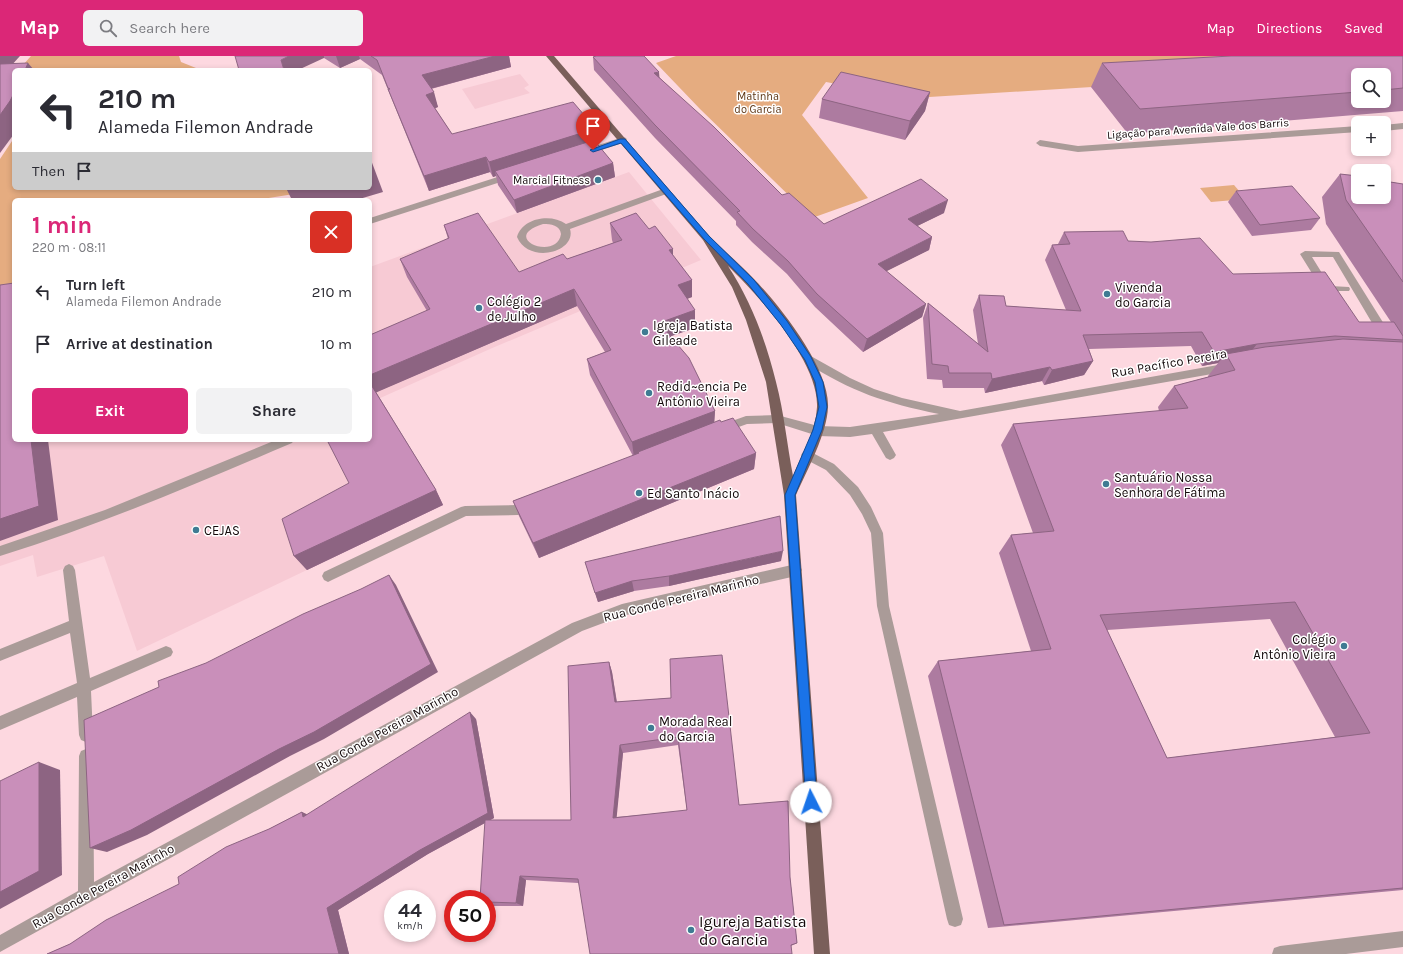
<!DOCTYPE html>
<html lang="en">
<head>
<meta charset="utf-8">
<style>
  body { margin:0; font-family:Karla,sans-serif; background:#f2f2f3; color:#2b2b33; height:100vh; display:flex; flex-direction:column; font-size:15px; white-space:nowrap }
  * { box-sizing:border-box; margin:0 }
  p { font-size:13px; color:#7c7c81 }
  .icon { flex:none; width:22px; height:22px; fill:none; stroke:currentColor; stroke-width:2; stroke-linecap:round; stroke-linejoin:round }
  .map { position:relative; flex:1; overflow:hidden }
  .sheet { position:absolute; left:12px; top:142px; width:360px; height:244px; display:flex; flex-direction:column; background:#fff; border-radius:6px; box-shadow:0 2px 6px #0003 }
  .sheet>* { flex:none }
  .guide { position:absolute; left:12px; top:12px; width:360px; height:122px; border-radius:6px; box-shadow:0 2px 6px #0003; background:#fff; color:#2b2b33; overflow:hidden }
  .tools { position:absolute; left:1351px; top:12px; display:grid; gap:8px }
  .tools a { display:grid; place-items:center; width:40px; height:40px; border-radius:6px; background:#fff; box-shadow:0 2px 6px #0003; font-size:20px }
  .speed { position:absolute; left:384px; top:834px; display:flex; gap:8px; font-size:20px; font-weight:700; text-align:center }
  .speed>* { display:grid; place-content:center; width:52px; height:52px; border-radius:50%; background:#fff; box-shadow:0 2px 6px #0003; line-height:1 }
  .speed small { font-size:10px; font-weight:400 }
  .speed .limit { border:6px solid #d22; background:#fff; color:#111 }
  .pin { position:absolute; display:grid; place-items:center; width:34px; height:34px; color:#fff; margin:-41px -17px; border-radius:50% 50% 50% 0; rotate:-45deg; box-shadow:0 0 4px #0007 }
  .pin .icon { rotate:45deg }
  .me { position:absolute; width:44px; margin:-22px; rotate:356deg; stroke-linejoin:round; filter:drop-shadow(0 0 3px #0008) }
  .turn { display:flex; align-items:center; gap:14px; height:84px; padding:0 20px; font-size:18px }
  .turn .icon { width:52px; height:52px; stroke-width:2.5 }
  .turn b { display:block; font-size:28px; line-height:34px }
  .then { display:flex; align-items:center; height:38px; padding:0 20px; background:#0003; gap:8px; font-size:15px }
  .round { display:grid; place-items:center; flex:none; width:42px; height:42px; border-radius:6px; background:#f2f2f3 }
  .headline { display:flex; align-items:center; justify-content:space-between; height:68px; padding:0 20px }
  h1 { font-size:24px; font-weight:700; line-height:30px; color:#db2777 }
  .button { display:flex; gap:8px; margin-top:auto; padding:8px 20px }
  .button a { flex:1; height:46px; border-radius:6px; background:#db2777; color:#fff; font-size:16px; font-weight:700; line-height:46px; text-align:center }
  .button a+a { background:#f2f2f3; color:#2b2b33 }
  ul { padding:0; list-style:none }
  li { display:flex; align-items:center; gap:12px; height:52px; padding:0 20px }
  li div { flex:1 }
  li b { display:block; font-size:15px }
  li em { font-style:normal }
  header { display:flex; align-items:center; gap:24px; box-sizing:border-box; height:56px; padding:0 20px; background:#db2777; color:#fff }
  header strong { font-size:19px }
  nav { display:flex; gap:22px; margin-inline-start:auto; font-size:14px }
  .search { width:280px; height:36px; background:#f2f2f3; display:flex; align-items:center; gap:10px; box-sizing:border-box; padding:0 14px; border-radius:6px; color:#7c7c81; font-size:15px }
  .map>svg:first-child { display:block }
  .built { fill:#f7cad4 }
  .green { fill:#e5ac80 }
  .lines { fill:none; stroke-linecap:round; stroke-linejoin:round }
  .minor { fill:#aa9b98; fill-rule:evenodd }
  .major { fill:#7a5f5a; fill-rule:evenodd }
  .wall { fill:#ad7ba0; fill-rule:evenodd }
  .shaded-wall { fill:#8d6482 }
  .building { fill:#c98fba; stroke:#8d6482; fill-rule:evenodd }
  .route { fill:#1a73e8; stroke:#114b97 }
  .poi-dot { fill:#3f7b93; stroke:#fff; stroke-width:1.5 }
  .labels { text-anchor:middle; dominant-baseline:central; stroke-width:3; stroke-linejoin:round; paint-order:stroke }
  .far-park-label { font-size:11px; fill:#5d3615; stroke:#fff }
  .far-street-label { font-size:11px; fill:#13080a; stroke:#fff }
  .far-poi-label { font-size:11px; fill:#13080a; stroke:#fff; text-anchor:end }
  .poi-label { font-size:13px; fill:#13080a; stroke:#fff; text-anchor:start }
  .street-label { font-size:13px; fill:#13080a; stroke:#fff }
  .near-poi-label { font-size:16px; fill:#13080a; stroke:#fff; text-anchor:start }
</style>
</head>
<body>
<header>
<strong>Map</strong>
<div class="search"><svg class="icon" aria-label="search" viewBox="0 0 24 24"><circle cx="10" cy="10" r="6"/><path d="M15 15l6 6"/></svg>Search here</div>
<nav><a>Map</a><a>Directions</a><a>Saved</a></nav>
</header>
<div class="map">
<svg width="1403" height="898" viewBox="0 0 1403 898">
  <rect width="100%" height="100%" fill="#fdd8e0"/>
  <g class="built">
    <path d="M 520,18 L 529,29 L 524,32 L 530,37 L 475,53 L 462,33 Z"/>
    <path d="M 629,116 L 701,204 L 490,293 L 378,343 L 443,449 L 137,595 L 104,500 L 37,521 L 33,499 L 0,510 L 0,355 L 14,384 L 370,384 L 370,211 Z"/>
  </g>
  <g class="green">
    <path d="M 31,0 L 179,0 L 181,6 L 201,14 L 14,14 L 23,9 Z"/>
    <path d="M 676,0 L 1254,0 L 1156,27 L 913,42 L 826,26 L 802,59 L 868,142 L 812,162 L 700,53 L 656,7 Z"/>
    <path d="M 14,82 L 14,132 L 292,132 L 294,138 L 256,144 L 14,144 L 14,247 L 0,250 L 0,103 Z"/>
    <path d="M 1234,129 L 1246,143 L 1211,146 L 1200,132 Z"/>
  </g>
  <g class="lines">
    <g class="minor">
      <path d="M 1403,67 L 1403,73 L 1384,75 L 1384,69 Z"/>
      <path d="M 1358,70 L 1358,76 L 1078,96 L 1040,90 L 1036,87 L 1040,84 L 1078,90 Z"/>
      <path d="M 623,81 L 626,82 L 627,84 L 626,86 L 586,99 L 582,96 L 583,94 Z"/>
      <path d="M 513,116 L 516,117 L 517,119 L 516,121 L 370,168 L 370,162 Z"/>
      <path d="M 666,132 L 670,135 L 669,137 L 570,173 C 577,196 529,209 517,181 C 522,162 551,157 566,168 ZM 543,168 C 551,168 560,169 561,178 C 557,206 498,182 543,168 Z"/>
      <path d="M 1305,195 L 1339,196 L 1389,276 L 1390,279 L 1389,282 L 1381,282 L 1333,201 L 1312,201 L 1330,230 L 1349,231 L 1350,233 L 1349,235 L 1323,235 L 1300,198 Z"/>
      <path d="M 809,299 L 850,322 L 874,333 L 902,342 L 960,355 L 1229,307 L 1233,308 L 1234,311 L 1233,314 L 1229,315 L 883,376 L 896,399 L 894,402 L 890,404 L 886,402 L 872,378 L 850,381 L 818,380 L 777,367 L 747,368 L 722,377 L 718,376 L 716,373 L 718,370 L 746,360 L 777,359 L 818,370 L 850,371 L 939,358 C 885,347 852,336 805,306 L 804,303 L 805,300 Z"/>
      <path d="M 276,384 L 294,384 L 292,387 C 196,428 100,469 0,500 L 0,490 L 105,454 Z"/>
      <path d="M 807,394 L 834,408 L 858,431 L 871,451 L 883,477 L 889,550 L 963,863 L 961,869 L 955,871 L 949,869 L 947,863 L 877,550 L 871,477 L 862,458 L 850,439 L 826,414 L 803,402 L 801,399 L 803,396 Z"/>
      <path d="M 530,444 L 534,445 L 536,449 L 534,453 L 518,459 L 466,460 L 332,524 L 328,526 L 324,524 L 322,520 L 324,516 L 461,451 L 465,450 L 517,449 Z"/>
      <path d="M 69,508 L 73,510 L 75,514 L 90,622 L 166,590 L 171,592 L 173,596 L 171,600 L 91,635 L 93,679 L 91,684 L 86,686 L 81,684 L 79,679 L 77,641 L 0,674 L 0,660 L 77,627 L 70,577 L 0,605 L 0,593 L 69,565 L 63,514 L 65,510 Z"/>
      <path d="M 796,508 L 800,510 L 802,514 L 800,518 L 796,520 L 622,560 L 582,575 L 0,896 L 0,879 L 78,835 L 79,700 L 81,695 L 86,693 L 91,695 L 93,700 L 94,826 L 572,567 L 622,548 Z"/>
      <path d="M 1403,875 L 1403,891 L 1346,898 L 1272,898 L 1274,892 L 1280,890 Z"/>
    </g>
    <path class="major" d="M 546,0 L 554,0 C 604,58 654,116 704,174 C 720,192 738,206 754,223 C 780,250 830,313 828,351 C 827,378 807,414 796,439 L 830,898 L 814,898 L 784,439 L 766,326 L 746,264 L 732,231 L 703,184 ZM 728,210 C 759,240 819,306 817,351 C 816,375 802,398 793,420 C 787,389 784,356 776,326 C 766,285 751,245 728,210 Z"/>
  </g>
  <g class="wall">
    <path d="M 235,0 L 509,0 L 511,11 L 431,33 L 438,51 L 435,52 L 452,78 L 593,82 L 589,83 L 589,86 L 613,107 L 615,121 L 517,157 L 498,129 L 496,120 L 493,121 L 490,116 L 429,135 L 382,19 L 360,3 L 340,12 L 324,2 Z"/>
    <path d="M 594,0 L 644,0 L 660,22 L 782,139 L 824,168 L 944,157 L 917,170 L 932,181 L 929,194 L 886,215 L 926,248 L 922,261 L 863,296 L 815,251 L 787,218 L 752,186 L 736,169 L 736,165 L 655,82 L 594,14 L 593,1 L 595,0 Z"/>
    <path d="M 1403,0 L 1403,55 L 1128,78 L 1091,31 L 1102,7 ZM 1358,19 L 1384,19 L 1384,45 L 1358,45 Z"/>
    <path d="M 930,36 L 925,55 L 905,84 L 819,62 L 822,43 Z"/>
    <path d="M 1340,118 L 1403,128 L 1403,834 L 988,872 L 928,620 L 938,605 L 1031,595 L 999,497 L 1011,479 L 1033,477 L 1001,389 L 1013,368 L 1159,355 L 1158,351 L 1174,330 L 1208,321 L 1208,320 L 1218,307 L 1202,310 L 1191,290 L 1089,293 L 1093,305 L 1084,319 L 1044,329 L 1042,325 L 985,337 L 984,332 L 943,332 L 942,324 L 927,323 L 923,262 L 928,247 L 978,288 L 973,254 L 979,239 L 1006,250 L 1066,254 L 1045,204 L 1052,189 L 1058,188 L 1064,176 L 1128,185 L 1233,218 L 1359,266 L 1391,266 L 1326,168 L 1322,141 ZM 1270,563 L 1335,681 L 1167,702 L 1107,574 Z"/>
    <path d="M 1236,135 L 1320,162 L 1311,174 L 1252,180 L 1228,146 Z"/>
    <path d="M 610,167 L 673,200 L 692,224 L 692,241 L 687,243 L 695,272 L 670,280 L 715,355 L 714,366 L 721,366 L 756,397 L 754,413 L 539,502 L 519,460 L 513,445 L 633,400 L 590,319 L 587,303 L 605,296 L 577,250 L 376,336 L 436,434 L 443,449 L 307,514 L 294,500 L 349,427 L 370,279 L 427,255 L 407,221 L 400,203 L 448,183 L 444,169 L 519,216 L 567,203 L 613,187 L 612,184 Z"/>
    <path d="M 781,505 L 669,530 L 634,535 L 598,546 L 585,506 Z"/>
    <path d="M 609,606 L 612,616 L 617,646 L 671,642 L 739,749 L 790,821 L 797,887 L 791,890 L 578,827 L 526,824 L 523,850 L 487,850 L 485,767 L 428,798 L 338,854 L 349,898 L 47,898 L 70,888 L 179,828 L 269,773 L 302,756 L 307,759 L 476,663 L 494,762 L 490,764 L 571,764 ZM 678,689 L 687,755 L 616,761 L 623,697 Z"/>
  </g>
  <g class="shaded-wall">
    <path d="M 0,0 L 20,0 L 0,22 Z"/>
    <path d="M 289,0 L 324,0 L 324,2 L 298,14 L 284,14 L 281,4 Z"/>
    <path d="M 336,0 L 359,0 L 360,3 L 340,12 Z"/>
    <path d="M 495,0 L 509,0 L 511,11 L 426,34 L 422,19 Z"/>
    <path d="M 28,7 L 34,14 L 25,14 Z"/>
    <path d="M 659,16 L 660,29 L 654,17 Z"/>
    <path d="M 434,36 L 438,51 L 431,54 L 426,39 Z"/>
    <path d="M 930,36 L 925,55 L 905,84 L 910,65 Z"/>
    <path d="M 14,37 L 14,78 L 0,97 L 0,59 Z"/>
    <path d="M 591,67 L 593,82 L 589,83 L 590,90 L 495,115 L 496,120 L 493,121 L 489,106 L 583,69 Z"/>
    <path d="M 486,101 L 490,116 L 429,135 L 424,120 Z"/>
    <path d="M 370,104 L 371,104 L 383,136 L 356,144 L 292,144 L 286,132 L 370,132 Z"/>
    <path d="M 613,107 L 615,121 L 517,157 L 514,144 Z"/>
    <path d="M 948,144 L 944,157 L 905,176 L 908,163 Z"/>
    <path d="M 932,181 L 929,194 L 875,221 L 878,208 Z"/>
    <path d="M 673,193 L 673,211 L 669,194 Z"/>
    <path d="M 692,224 L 692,241 L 678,246 L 678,229 Z"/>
    <path d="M 574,233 L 577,250 L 375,337 L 370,327 L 370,319 Z"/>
    <path d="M 926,248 L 922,261 L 863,296 L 867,283 Z"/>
    <path d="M 695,254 L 695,272 L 660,284 L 659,267 Z"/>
    <path d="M 1257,288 L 1245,303 L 1226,298 L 1218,307 L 1202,310 L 1214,296 Z"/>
    <path d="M 1093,305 L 1084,319 L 1044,329 L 1052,314 Z"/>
    <path d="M 1050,311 L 1042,325 L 985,337 L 992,323 Z"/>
    <path d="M 715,355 L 714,371 L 638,396 L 638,400 L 634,402 L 632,386 Z"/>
    <path d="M 31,384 L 48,384 L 58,464 L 0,485 L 0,463 Z"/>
    <path d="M 756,397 L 754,413 L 539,502 L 533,487 Z"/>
    <path d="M 436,434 L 443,449 L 307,514 L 294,500 Z"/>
    <path d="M 783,495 L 781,505 L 669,530 L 669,520 Z"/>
    <path d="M 389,519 L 396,529 L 438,616 L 324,683 L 290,700 L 147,779 L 107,796 L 90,792 Z"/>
    <path d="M 632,525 L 634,535 L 598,546 L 595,537 Z"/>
    <path d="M 609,606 L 612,616 L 618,655 L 615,646 Z"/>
    <path d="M 470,656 L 476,663 L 494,762 L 428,798 L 338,854 L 349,898 L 339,898 L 327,852 Z"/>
    <path d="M 620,689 L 623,697 L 616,768 L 613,762 Z"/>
    <path d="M 39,706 L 60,714 L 62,819 L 0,853 L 0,836 Z"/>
    <path d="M 302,756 L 313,761 L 303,761 Z"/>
    <path d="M 520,820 L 526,824 L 523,850 L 516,847 Z"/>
  </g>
  <g class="building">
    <path d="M 235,0 L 289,0 L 281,4 L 284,14 L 239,14 Z"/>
    <path d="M 371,0 L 495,0 L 422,19 L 434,36 L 426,39 L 452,78 L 573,46 L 591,67 L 583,69 L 588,75 L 489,106 L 486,101 L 424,120 L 388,33 L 390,33 L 388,32 L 377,4 Z"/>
    <path d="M 596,0 L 644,0 L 659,16 L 654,17 L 714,71 L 782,139 L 789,137 L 824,168 L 921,123 L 948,144 L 908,163 L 932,181 L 878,208 L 926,248 L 867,283 L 817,238 L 788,205 L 753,173 L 737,156 L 740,155 L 655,69 L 593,1 Z"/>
    <path d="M 1231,0 L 1403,0 L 1403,32 L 1384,34 L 1384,19 L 1358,19 L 1358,36 L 1140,53 L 1102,7 Z"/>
    <path d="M 28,7 L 25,14 L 14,14 L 14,37 L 10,45 L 0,59 L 0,8 Z"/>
    <path d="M 841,16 L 930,36 L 910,65 L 822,43 Z"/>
    <path d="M 594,84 L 613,107 L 514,144 L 495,115 Z"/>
    <path d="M 1340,118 L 1358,120 L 1358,141 L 1384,141 L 1384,125 L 1403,128 L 1403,226 L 1346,144 Z"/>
    <path d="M 1292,130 L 1320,162 L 1260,169 L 1236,135 Z"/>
    <path d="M 478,157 L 519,216 L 563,198 L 567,203 L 622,184 L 610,167 L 636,157 L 649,173 L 655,170 L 673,193 L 669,194 L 692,224 L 678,229 L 695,254 L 659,267 L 689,302 L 715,355 L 632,386 L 587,303 L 611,294 L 574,233 L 370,319 L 370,279 L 430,253 L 400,203 L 449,182 L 444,169 Z"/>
    <path d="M 1123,175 L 1128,185 L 1151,186 L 1200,182 L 1233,218 L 1325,216 L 1359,266 L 1394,266 L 1403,280 L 1403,284 L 1335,280 L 1257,288 L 1214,296 L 1202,276 L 1083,279 L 1093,305 L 1052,314 L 1050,311 L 992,323 L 991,317 L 949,317 L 948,310 L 932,308 L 928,247 L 988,296 L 979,239 L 1004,240 L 1006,250 L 1081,255 L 1052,189 L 1070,188 L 1064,176 Z"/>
    <path d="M 14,227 L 14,384 L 31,384 L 39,450 L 0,463 L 0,229 Z"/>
    <path d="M 1343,283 L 1403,286 L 1403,832 L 1004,869 L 938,605 L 1051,593 L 1011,479 L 1054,475 L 1013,368 L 1188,352 L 1174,330 L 1235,314 L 1226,298 L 1265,291 ZM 1295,546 L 1370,677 L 1167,702 L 1100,559 Z"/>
    <path d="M 370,327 L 436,434 L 294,500 L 282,463 L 349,427 L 327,384 L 370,384 Z"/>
    <path d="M 733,362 L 756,397 L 533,487 L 513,445 L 639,397 L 638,396 L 720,364 L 721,366 Z"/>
    <path d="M 780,460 L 783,495 L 669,520 L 632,525 L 595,537 L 585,506 L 679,484 Z"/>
    <path d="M 389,519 L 431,608 L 314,676 L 279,693 L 131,774 L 90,792 L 84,664 L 159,631 L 158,625 L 206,607 L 303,558 L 361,533 Z"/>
    <path d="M 722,599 L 739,749 L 788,745 L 790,821 L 797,887 L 791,889 L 792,898 L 590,898 L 578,823 L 520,820 L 516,847 L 487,846 L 487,843 L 480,843 L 485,764 L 571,764 L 568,610 L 609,606 L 615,646 L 671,642 L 670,603 ZM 678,681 L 687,754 L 613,762 L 620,689 Z"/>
    <path d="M 470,656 L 488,757 L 420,794 L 327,852 L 339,898 L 47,898 L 70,888 L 106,864 L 179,828 L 178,821 L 226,791 L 269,773 L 302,756 L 303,761 Z"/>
    <path d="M 39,706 L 39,815 L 0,836 L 0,725 Z"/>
  </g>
  <path class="route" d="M 620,83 L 625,83 L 709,180 L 754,224 L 787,265 L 811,301 L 823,326 L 827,351 L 822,374 L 795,439 L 817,746 L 815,749 L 811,751 L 807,749 L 806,746 L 785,439 L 813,374 L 819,351 L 815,326 L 805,304 L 781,269 L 748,228 L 704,183 L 621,87 L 593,96 L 590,94 Z"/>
  <g class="poi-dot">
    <circle cx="598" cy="124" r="4"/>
    <circle cx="1107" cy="238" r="4"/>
    <circle cx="479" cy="252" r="4"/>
    <circle cx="645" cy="276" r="4"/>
    <circle cx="649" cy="337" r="4"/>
    <circle cx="1106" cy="428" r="4"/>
    <circle cx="639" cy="437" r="4"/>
    <circle cx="196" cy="474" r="4"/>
    <circle cx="1344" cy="590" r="4"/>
    <circle cx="651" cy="672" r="4"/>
    <circle cx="691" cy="874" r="4"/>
  </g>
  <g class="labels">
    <g class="far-park-label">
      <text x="758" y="40">Matinha<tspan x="758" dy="13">do Garcia</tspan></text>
    </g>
    <g class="far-street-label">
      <text transform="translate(1198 73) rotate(-4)">Ligação para Avenida Vale dos Barris</text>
    </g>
    <g class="far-poi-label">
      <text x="590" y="124">Marcial Fitness</text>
    </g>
    <g class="poi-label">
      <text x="1115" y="231">Vivenda<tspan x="1115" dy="15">do Garcia</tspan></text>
      <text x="487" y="245">Colégio 2<tspan x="487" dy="15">de Julho</tspan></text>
      <text x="653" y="269">Igreja Batista<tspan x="653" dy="15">Gileade</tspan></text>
      <text x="657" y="330">Redid~encia Pe<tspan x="657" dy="15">Antônio Vieira</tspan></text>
      <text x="1114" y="421">Santuário Nossa<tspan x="1114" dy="15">Senhora de Fátima</tspan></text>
      <text x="647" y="437">Ed Santo Inácio</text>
      <text x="204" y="474">CEJAS</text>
      <text x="1336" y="583" text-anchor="end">Colégio<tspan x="1336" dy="15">Antônio Vieira</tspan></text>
      <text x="659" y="665">Morada Real<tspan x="659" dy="15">do Garcia</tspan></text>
    </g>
    <g class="street-label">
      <text transform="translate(1169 307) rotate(-10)">Rua Pacífico Pereira</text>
      <text transform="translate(681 542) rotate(-14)">Rua Conde Pereira Marinho</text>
      <text transform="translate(387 673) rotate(-29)">Rua Conde Pereira Marinho</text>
      <text transform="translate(103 830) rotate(-29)">Rua Conde Pereira Marinho</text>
    </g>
    <g class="near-poi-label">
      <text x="699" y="865">Igureja Batista<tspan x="699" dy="18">do Garcia</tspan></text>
    </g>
  </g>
</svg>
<div class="tools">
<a><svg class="icon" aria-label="search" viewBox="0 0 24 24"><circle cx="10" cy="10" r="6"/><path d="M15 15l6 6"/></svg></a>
<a>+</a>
<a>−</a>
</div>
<div class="speed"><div>44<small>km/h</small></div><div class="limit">50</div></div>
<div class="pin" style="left:593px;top:94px;background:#d93025"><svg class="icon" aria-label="arrive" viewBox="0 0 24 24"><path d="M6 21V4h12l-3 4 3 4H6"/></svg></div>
<svg class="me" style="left:811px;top:746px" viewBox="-20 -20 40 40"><circle r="19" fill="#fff"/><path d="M0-13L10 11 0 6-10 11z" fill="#1a73e8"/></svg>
<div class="guide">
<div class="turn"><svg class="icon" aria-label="left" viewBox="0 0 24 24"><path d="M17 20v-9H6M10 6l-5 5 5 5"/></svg><div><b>210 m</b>Alameda Filemon Andrade</div></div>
<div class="then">Then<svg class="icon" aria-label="arrive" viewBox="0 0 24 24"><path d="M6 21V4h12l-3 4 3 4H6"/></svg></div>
</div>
<section class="sheet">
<div class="headline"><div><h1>1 min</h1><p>220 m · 08:11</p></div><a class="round" style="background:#d93025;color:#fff"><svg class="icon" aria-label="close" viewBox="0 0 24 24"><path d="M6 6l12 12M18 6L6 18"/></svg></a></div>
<ul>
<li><svg class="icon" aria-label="left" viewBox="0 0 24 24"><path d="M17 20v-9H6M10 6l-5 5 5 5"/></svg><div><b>Turn left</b><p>Alameda Filemon Andrade</p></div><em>210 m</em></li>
<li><svg class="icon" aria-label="arrive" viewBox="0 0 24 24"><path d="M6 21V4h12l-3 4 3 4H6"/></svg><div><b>Arrive at destination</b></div><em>10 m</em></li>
</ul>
<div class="button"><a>Exit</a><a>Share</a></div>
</section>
</div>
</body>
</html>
